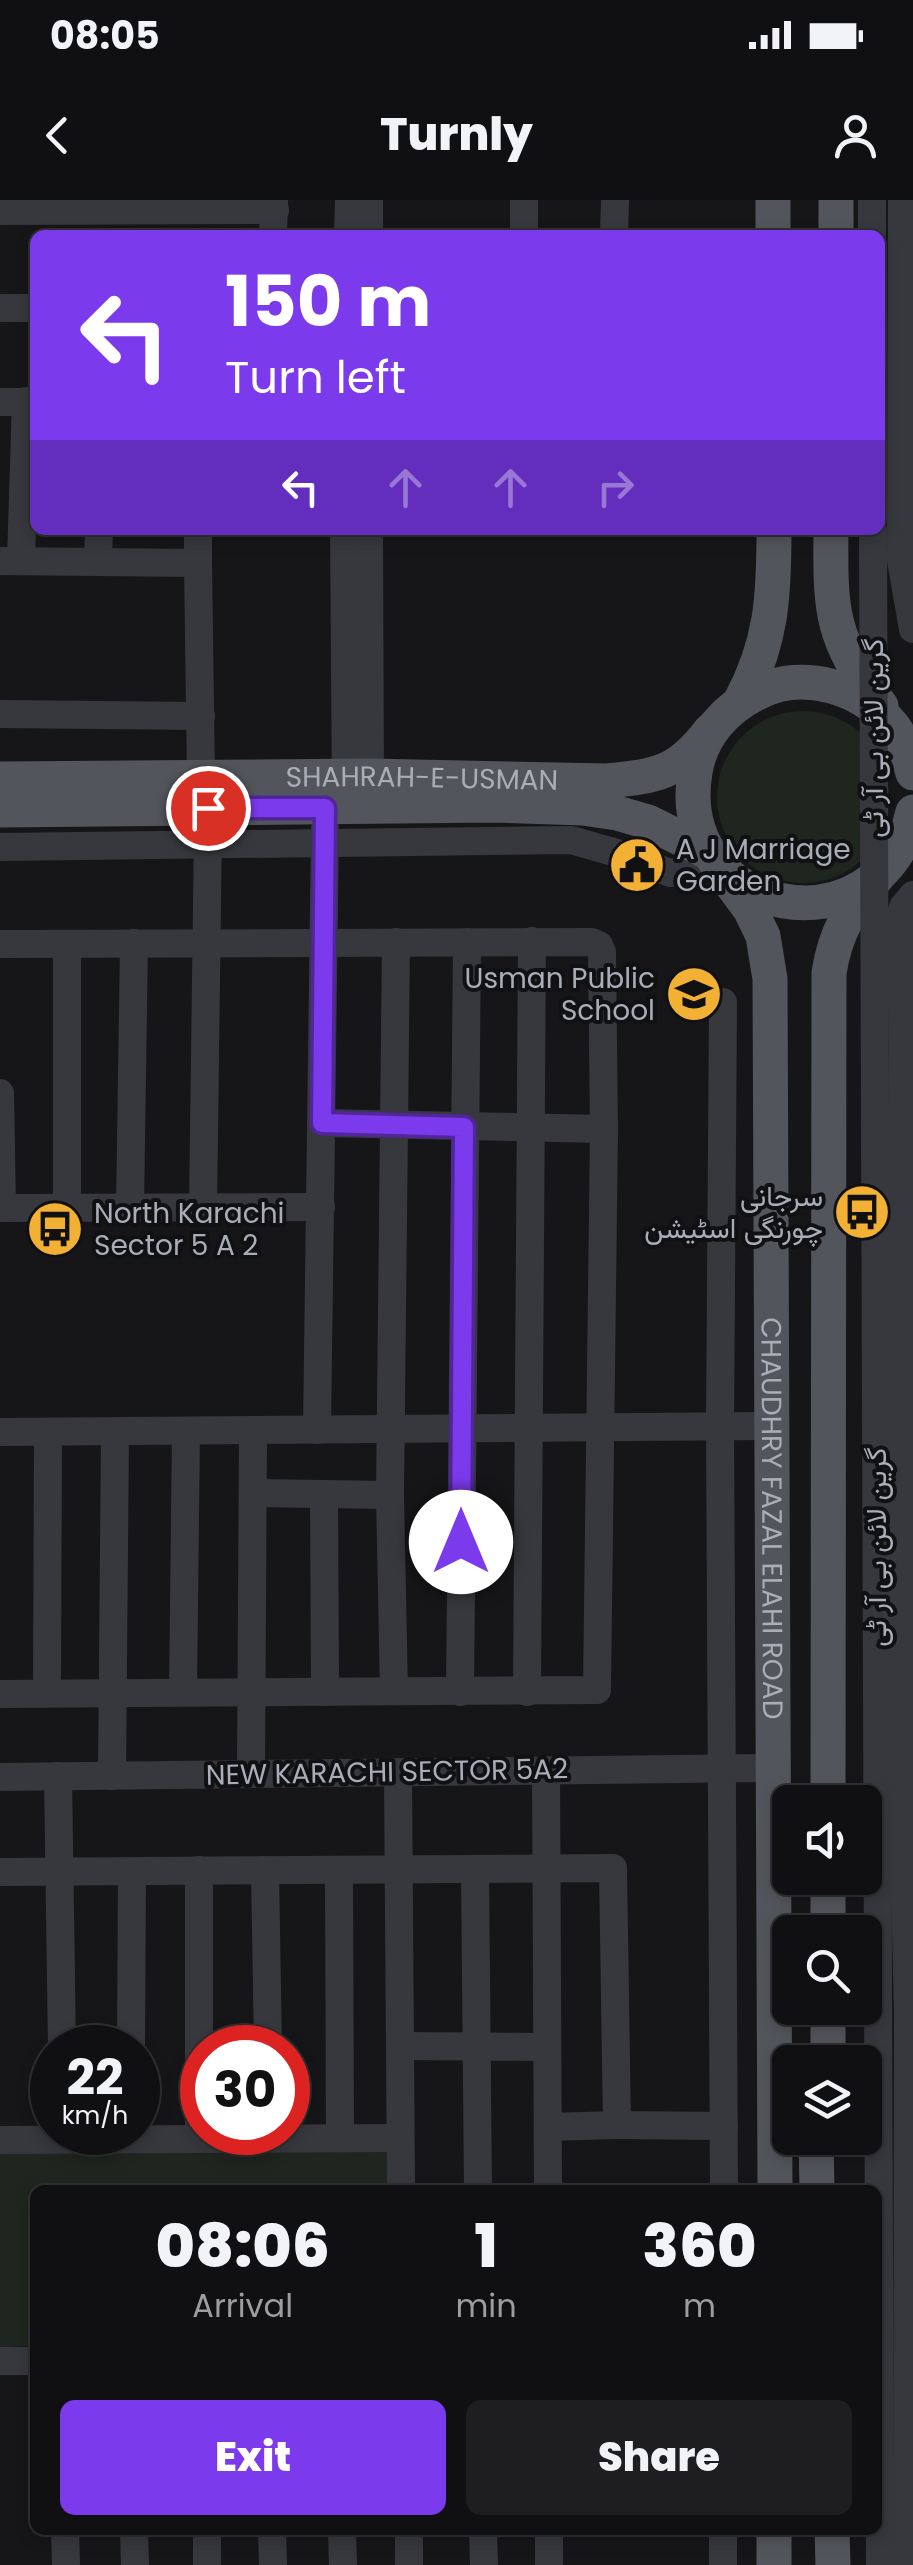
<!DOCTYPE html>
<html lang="en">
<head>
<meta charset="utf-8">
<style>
  body { margin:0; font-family:Poppins,Vazirmatn,sans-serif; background:#1e1e20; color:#f1f3f6; height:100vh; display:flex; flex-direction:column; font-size:38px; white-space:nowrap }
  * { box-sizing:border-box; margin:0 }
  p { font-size:32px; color:#9c9d9f }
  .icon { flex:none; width:55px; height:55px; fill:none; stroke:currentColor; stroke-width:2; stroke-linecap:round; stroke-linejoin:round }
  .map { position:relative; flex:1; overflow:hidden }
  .sheet { position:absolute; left:30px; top:1985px; width:852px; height:350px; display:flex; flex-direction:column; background:#101012; border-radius:15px; box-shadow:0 5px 15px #0003,0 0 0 2px #303032 }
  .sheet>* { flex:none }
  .hud { position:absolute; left:30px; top:30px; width:855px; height:305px; border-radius:15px; box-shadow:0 5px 15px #0003,0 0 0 2px #303032; background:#7c3aed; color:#fff; overflow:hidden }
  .tools { position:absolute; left:772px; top:1585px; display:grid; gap:20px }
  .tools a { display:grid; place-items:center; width:110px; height:110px; border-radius:15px; background:#101012; box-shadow:0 5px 15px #0003,0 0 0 2px #303032; font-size:50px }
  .speed { position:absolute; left:30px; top:1825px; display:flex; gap:20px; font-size:50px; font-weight:700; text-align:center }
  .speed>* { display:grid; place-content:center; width:130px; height:130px; border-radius:50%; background:#101012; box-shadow:0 5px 15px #0003,0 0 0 2px #303032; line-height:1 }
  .speed small { font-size:25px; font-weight:400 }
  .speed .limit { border:15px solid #d22; background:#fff; color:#111 }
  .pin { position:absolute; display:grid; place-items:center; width:85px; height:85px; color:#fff; margin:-42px; border:5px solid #fff; border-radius:50%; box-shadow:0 2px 10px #0007 }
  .me { position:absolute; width:110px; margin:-55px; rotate:0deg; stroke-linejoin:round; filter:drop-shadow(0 0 8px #0008) }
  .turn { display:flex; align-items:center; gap:35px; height:210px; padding:0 30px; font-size:45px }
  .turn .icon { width:130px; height:130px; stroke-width:2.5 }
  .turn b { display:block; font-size:70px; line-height:85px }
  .lanes { display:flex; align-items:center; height:95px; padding:0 30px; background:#0003; justify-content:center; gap:50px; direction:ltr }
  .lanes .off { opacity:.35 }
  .eta { display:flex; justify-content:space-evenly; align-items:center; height:170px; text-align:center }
  .eta b { font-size:60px; font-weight:800; line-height:70px }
  .button { display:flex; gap:20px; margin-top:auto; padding:20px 30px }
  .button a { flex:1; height:115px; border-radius:15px; background:#7c3aed; color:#fff; font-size:40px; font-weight:800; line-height:115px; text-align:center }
  .button a+a { background:#1e1e20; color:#f1f3f6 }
  .status { display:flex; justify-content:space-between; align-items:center; height:70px; padding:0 50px; background:#101012; direction:ltr }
  .status svg { height:28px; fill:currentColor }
  header { display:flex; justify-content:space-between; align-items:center; height:130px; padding:0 30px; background:#101012; font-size:45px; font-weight:800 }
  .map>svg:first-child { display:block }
  .green { fill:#1e261f }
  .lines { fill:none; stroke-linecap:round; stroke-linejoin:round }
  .minor { stroke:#37383d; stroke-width:28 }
  .major { stroke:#53555c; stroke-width:35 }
  .minor-bridge { stroke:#37383d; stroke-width:28 }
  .route-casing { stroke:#51269a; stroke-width:25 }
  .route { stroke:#7c3aed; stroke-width:18 }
  .labels { text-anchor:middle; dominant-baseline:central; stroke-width:8; stroke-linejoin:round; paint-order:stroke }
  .street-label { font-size:28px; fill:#a8adb8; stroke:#111113 }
  .poi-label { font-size:28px; fill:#a8adb8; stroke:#111113; text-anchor:start }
</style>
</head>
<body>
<div class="status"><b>08:05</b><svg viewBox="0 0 49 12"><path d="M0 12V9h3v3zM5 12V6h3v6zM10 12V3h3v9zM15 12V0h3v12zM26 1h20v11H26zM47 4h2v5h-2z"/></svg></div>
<header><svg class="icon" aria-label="back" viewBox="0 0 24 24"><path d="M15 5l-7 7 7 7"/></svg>Turnly<svg class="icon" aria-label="person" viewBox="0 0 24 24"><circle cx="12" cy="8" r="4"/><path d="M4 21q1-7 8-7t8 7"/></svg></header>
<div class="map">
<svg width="913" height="2365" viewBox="0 0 913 2365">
  <rect width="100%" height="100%" fill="#161618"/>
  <g class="green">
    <circle cx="803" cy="597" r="86"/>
    <path d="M 0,1948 L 387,1948 L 387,1990 L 35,1990 L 35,2146 L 0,2147 Z"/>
  </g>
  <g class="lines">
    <g class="minor">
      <path d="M 524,0 L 524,35"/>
      <path d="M 872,0 L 872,35"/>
      <path d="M 902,0 L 901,360 L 913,429"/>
      <path d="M 0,11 L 275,10"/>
      <path d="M 273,35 L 274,0"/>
      <path d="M 348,35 L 349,0"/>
      <path d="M 369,35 L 369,0"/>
      <path d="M 614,35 L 615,0"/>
      <path d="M 0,108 L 35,108"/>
      <path d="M 0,202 L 35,202"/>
      <path d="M 344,330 L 346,595"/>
      <path d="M 369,330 L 370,593"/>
      <path d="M 21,360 L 26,201"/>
      <path d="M 98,360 L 99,330"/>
      <path d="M 0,361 L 198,363 L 198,330"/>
      <path d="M 198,363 L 201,579"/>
      <path d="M 0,514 L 201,516"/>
      <path d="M 0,647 L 571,640 L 624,655 L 670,673 L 716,663"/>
      <path d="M 0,744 L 592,742 L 599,745 L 602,752 L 604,929 L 597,1490 L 0,1494"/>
      <path d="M 723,802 L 720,1226 L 724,1990"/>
      <path d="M 0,893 L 2,1008"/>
      <path d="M 322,923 L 604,929"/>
      <path d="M 0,1008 L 321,1007"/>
      <path d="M 67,1008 L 67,744"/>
      <path d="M 130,1008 L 134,743"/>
      <path d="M 203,1008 L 208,629"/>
      <path d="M 317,1230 L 325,629"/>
      <path d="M 0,1232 L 774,1226"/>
      <path d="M 253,1293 L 390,1295"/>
      <path d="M 324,1294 L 325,1492"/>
      <path d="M 394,1491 L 390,1295 L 396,742"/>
      <path d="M 183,1492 L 186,1231"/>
      <path d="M 460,1492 L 467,742"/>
      <path d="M 527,1492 L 532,741"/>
      <path d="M 47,1493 L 48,1232"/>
      <path d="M 546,1570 L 548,1990"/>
      <path d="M 398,1572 L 401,1990"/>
      <path d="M 251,1574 L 253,1230"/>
      <path d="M 58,1576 L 62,1848"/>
      <path d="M 112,1576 L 115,1232"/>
      <path d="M 0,1577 L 774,1568"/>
      <path d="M 475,1669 L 478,1990"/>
      <path d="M 199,1670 L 199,1939"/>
      <path d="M 265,1670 L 268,1848"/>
      <path d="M 339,1670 L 340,1938"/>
      <path d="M 0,1672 L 613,1668 L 617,1925 L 724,1926"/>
      <path d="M 400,1846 L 547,1847"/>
      <path d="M 131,1848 L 132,1671"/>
      <path d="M 548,1927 L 617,1925"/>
      <path d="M 0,1940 L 400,1938"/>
      <path d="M 0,2161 L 35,2161"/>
      <path d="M 65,2330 L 66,2365"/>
      <path d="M 134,2330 L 135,2365"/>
      <path d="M 207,2330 L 207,2365"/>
      <path d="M 272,2330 L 273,2365"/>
      <path d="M 342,2330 L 343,2365"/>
      <path d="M 409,2330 L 409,2365"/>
      <path d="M 483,2330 L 484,2365"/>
      <path d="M 549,2330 L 549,2365"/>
      <path d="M 723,2365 L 723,2330"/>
      <path d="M 907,2365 L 908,1815 L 900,1485 L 903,847 L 900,717 L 903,707 L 913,695"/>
    </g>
    <g class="major">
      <path d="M 773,0 L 773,35"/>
      <path d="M 836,35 L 836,0"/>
      <path d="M 831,330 C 830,414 831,437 881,506"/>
      <path d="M 740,502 C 772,443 774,396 774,330"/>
      <path d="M 913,573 C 908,555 903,538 891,524 C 861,487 803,470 759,492 C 726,508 701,535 695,572 C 671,717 880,757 913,612"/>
      <path id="s1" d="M 0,579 L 370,576 L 607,581 C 658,576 678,573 710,531"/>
      <path d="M 0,610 L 495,605 L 583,608 L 617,613 L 648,622 L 708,652"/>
      <path id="s2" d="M 716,663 L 750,709 L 763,736 L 770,779 L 775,1990"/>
      <path d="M 828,1602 L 829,773 C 835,733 850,708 877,677"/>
      <path d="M 828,1678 L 828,1732"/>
      <path d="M 828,1808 L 828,1862"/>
      <path d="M 816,1938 L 817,1990"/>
      <path d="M 832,2330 L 833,2365"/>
      <path d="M 774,2365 L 774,2330"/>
    </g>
    <path class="minor-bridge" d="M 873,330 L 880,2365"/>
  </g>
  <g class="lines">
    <g class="route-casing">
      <path id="route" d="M 208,608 L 325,608 L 322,923 L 464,927 L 461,1342"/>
    </g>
    <use href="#route" class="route"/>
  </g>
  <defs>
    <g id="civic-disc" transform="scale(2.875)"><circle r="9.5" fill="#f2b134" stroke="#111113"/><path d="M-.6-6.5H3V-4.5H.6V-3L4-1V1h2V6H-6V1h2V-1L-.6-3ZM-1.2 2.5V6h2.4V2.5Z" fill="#111"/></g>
    <g id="school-disc" transform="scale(2.875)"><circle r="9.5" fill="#f2b134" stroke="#111113"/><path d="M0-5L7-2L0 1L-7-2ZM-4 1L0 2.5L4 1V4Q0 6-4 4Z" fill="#111"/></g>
    <g id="bus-disc" transform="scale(2.875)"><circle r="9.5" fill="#f2b134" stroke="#111113"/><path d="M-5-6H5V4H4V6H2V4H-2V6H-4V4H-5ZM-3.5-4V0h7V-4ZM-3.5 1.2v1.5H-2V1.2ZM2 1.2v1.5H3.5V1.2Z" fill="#111"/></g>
  </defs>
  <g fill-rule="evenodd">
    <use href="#civic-disc" x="637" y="665"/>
    <use href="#school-disc" x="694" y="794"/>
    <use href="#bus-disc" x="862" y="1012"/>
    <use href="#bus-disc" x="55" y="1029"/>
  </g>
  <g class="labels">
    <g class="street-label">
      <text transform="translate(873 538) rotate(-90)">گرین لائن بی آر ٹی</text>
      <text stroke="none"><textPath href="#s1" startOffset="422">SHAHRAH-E-USMAN</textPath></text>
      <text stroke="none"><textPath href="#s2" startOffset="670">CHAUDHRY FAZAL ELAHI ROAD</textPath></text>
      <text transform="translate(876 1347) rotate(-90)">گرین لائن بی آر ٹی</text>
      <text transform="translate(387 1572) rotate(-1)">NEW KARACHI SECTOR 5A2</text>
    </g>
    <g class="poi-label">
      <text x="676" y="649">A J Marriage<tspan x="676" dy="32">Garden</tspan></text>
      <text x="655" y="778" text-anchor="end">Usman Public<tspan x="655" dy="32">School</tspan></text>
      <text x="823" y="996" text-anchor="end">سرجانی<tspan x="823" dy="32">چورنگی اسٹیشن</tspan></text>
      <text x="94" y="1013">North Karachi<tspan x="94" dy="32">Sector 5 A 2</tspan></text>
    </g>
  </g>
</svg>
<div class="tools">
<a><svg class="icon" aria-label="sound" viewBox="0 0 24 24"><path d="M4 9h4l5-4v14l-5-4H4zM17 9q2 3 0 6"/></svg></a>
<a><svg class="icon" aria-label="search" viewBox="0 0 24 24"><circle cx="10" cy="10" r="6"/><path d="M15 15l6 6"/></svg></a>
<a><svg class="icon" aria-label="layers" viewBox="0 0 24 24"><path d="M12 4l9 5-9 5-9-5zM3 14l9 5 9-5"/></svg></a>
</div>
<div class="speed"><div>22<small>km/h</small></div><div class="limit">30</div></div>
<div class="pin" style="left:208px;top:608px;background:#d93025"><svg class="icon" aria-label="arrive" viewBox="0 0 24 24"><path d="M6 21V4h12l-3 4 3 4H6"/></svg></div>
<svg class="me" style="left:461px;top:1342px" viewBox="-20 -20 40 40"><circle r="19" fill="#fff"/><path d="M0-13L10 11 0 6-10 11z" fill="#7c3aed"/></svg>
<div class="hud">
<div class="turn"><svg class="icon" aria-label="left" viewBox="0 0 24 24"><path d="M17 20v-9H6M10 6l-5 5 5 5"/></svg><div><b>150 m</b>Turn left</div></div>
<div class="lanes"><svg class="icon" aria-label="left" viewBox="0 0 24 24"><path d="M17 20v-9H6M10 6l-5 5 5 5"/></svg><svg class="icon off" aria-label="ahead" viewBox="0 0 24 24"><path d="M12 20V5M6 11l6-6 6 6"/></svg><svg class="icon off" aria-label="ahead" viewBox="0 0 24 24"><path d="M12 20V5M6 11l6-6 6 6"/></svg><svg class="icon off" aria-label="right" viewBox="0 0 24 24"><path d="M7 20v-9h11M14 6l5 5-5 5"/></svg></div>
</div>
<section class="sheet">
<div class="eta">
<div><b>08:06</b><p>Arrival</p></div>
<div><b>1</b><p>min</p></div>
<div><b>360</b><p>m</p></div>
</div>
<div class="button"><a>Exit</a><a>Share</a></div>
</section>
</div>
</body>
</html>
